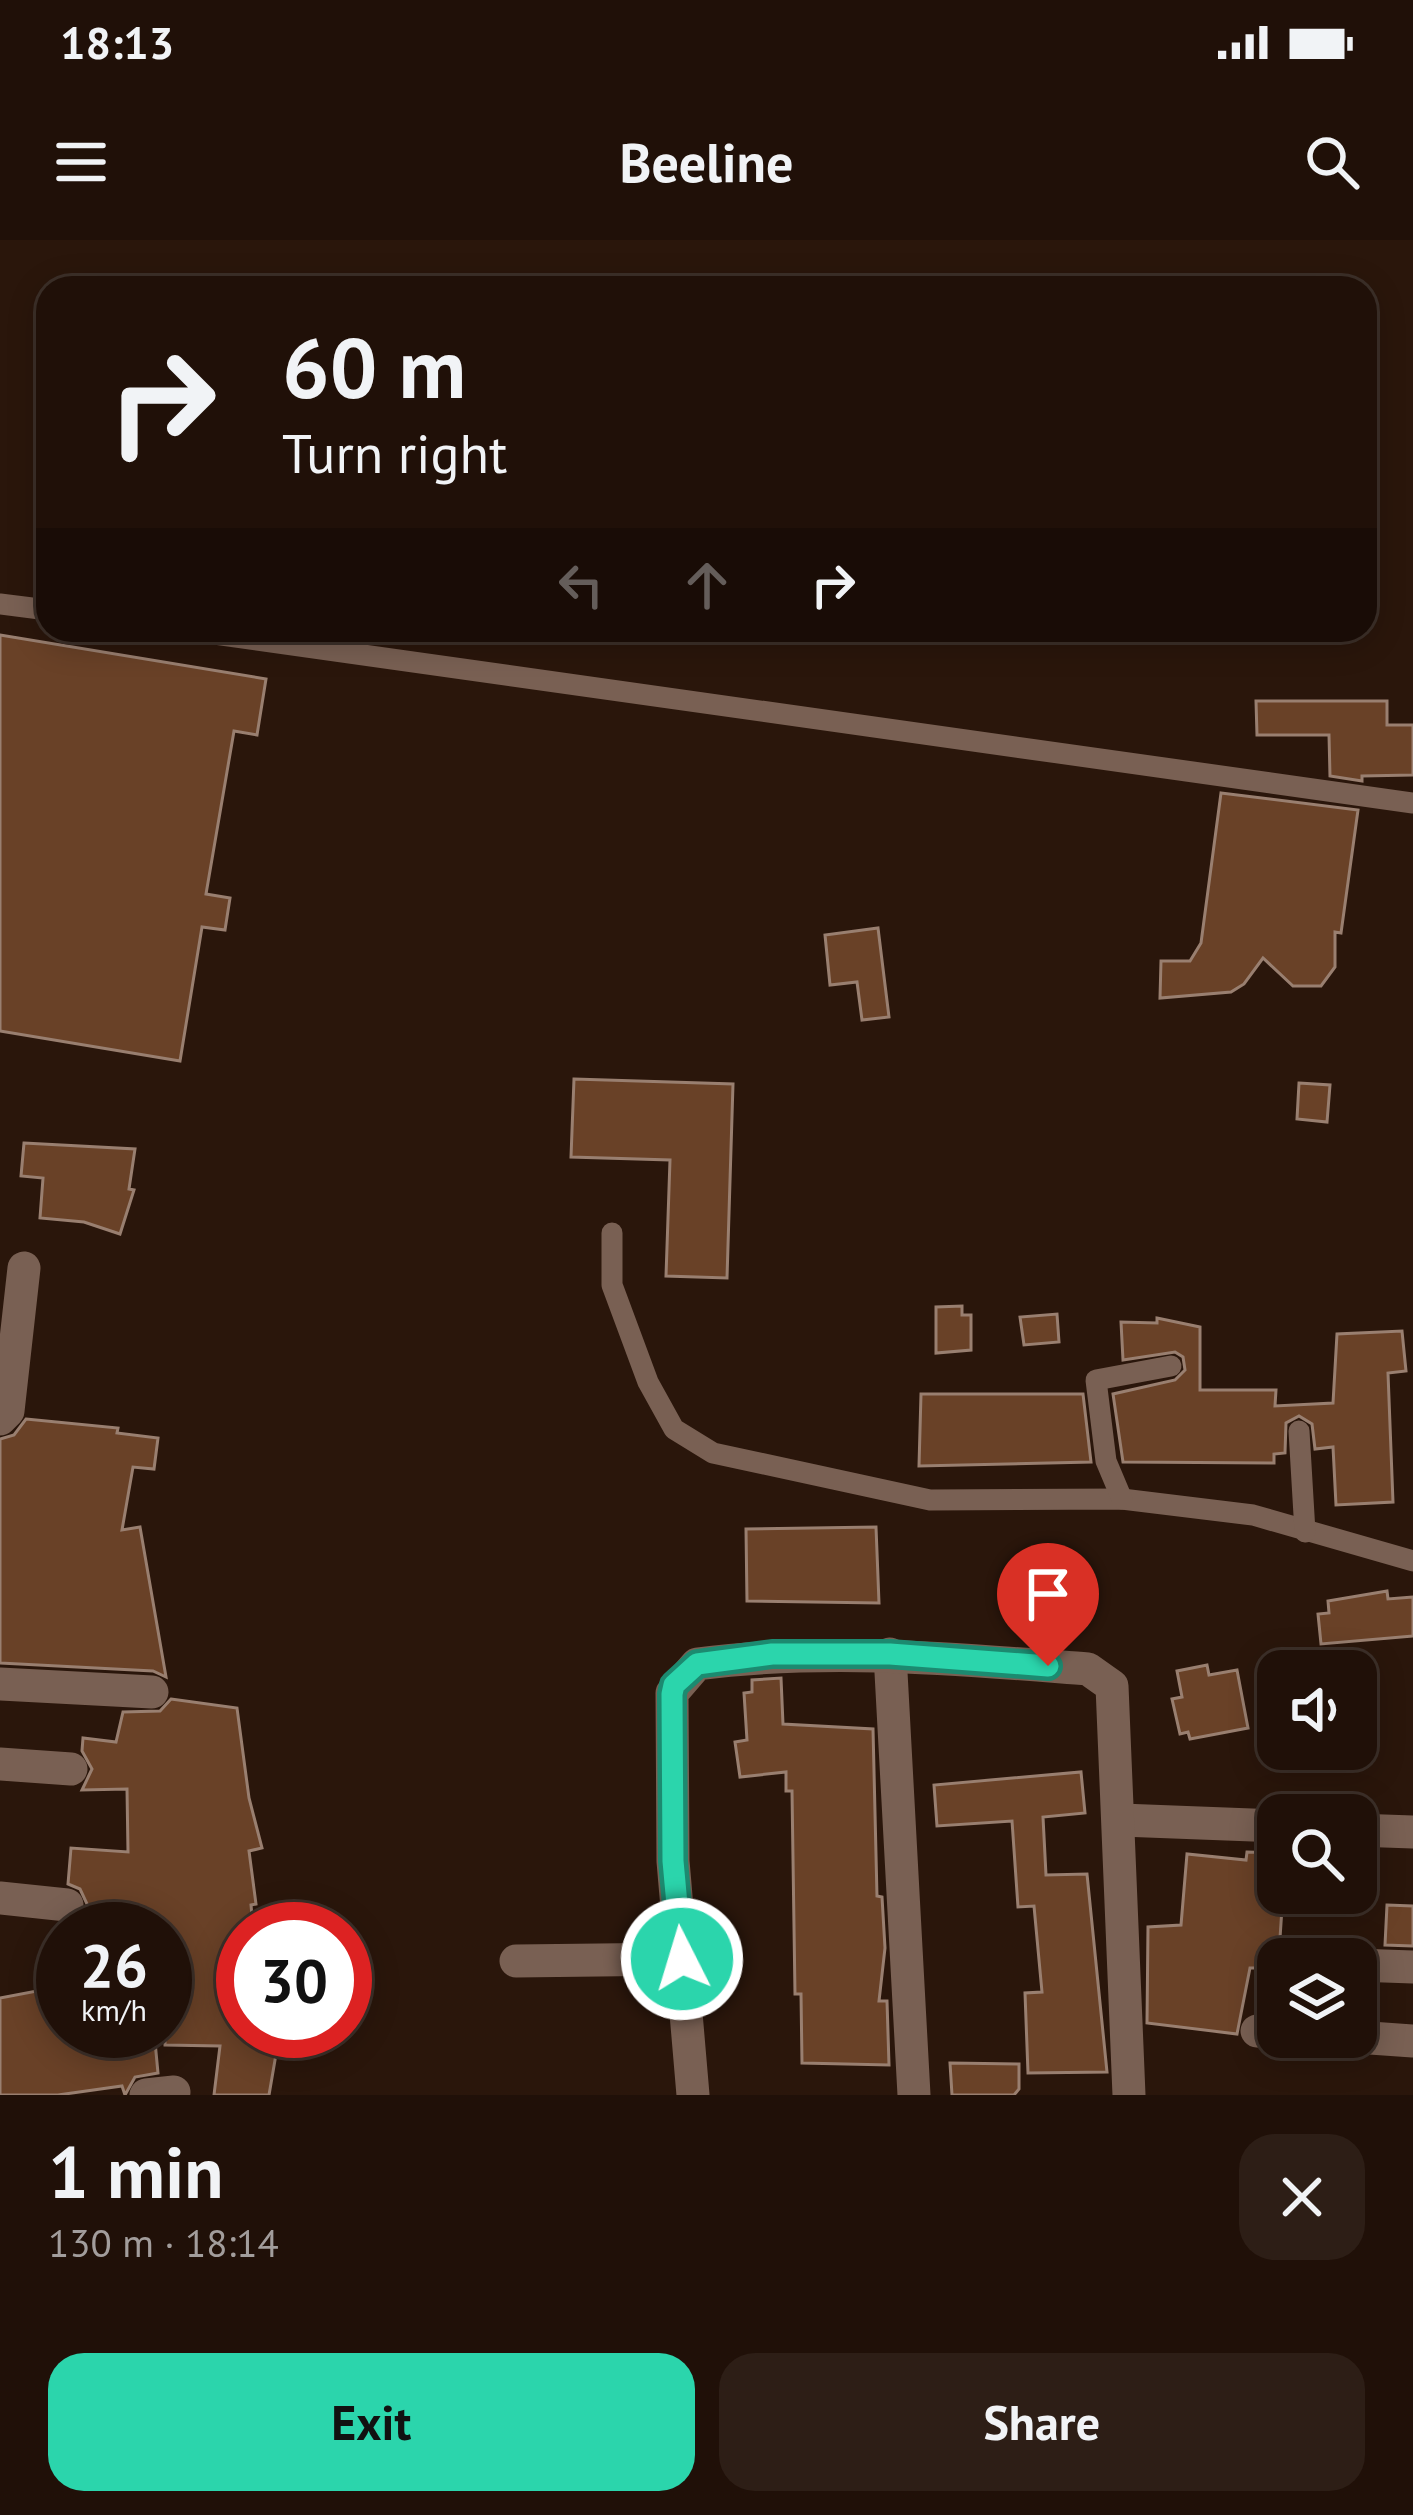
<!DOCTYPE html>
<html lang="en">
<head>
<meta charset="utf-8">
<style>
  body { margin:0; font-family:"PT Sans",sans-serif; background:#2d1e16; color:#f1f3f6; height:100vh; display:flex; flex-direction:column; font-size:45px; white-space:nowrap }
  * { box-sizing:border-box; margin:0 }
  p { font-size:39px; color:#a29d9c }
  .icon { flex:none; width:66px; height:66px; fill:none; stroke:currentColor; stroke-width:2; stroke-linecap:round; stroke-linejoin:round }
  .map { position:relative; height:1855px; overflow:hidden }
  .drawer { display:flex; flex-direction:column; background:#201008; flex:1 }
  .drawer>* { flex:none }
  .banner { position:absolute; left:36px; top:36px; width:1341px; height:366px; border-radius:36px; box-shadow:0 6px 30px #0003,0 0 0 3px #3d3029; background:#201008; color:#f1f3f6; overflow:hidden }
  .tools { position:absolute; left:1257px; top:1410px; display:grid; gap:24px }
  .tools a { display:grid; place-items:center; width:120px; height:120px; border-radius:24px; background:#201008; box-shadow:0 6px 30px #0003,0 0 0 3px #3d3029; font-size:60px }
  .speed { position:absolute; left:36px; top:1662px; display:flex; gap:24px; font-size:60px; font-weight:700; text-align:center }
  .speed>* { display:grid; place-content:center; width:156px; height:156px; border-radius:50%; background:#201008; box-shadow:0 6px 30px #0003,0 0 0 3px #3d3029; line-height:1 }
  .speed small { font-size:30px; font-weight:400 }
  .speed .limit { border:18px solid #d22; background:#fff; color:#111 }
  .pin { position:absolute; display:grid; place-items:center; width:102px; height:102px; color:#fff; margin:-123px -51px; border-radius:50% 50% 50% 0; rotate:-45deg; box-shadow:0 0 12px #0007 }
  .pin .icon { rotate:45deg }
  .me { position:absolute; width:132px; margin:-66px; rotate:355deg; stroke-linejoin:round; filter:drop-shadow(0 0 9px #0008) }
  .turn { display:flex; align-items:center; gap:42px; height:252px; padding:0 48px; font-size:54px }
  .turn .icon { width:156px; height:156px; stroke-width:2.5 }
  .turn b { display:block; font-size:84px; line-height:102px }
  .lanes { display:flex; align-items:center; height:114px; padding:0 48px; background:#0003; justify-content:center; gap:60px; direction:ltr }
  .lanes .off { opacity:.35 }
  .round { display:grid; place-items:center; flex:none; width:126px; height:126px; border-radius:36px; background:#2d1e16 }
  .headline { display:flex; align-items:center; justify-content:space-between; height:204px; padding:0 48px }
  h1 { font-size:72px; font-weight:700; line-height:90px }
  .action { display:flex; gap:24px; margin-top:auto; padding:24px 48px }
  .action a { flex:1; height:138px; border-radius:36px; background:#2bd5ac; color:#111; font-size:48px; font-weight:700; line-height:138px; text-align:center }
  .action a+a { background:#2d1e16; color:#f1f3f6 }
  .status { display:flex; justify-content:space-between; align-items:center; height:84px; padding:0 60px; background:#201008; direction:ltr }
  .status svg { height:33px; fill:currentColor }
  header { display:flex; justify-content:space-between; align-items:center; height:156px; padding:0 48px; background:#201008; font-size:54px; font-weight:700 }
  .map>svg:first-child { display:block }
  .building { fill:#694127; stroke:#997f70; stroke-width:3 }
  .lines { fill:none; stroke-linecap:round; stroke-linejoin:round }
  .service { stroke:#796053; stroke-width:21 }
  .minor { stroke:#796053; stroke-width:33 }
  .route-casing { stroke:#1c8a70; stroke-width:30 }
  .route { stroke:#2bd5ac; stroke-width:21 }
</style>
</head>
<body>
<div class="status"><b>18:13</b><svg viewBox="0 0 49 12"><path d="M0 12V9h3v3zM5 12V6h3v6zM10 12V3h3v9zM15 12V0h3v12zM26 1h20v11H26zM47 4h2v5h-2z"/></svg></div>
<header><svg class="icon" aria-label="menu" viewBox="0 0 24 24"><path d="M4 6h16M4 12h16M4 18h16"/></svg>Beeline<svg class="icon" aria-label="search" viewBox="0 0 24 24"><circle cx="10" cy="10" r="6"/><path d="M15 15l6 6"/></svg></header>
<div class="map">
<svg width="1413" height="1855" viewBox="0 0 1413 1855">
  <rect width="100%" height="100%" fill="#2a160b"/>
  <g class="building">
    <path d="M 0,395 L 266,439 L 257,495 L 234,491 L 206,654 L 230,658 L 225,690 L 202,687 L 180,821 L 0,791 Z"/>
    <path d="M 1256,461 L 1387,461 L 1387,485 L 1413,485 L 1413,535 L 1362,536 L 1362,541 L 1330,536 L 1329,495 L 1257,495 Z"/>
    <path d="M 1221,553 L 1358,570 L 1341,693 L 1335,692 L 1335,727 L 1321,746 L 1293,746 L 1263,718 L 1244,744 L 1231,752 L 1160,758 L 1161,721 L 1190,721 L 1201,703 Z"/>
    <path d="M 878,688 L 889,777 L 862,780 L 857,742 L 830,745 L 825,695 Z"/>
    <path d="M 574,839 L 733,844 L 727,1038 L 666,1036 L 670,920 L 571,917 Z"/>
    <path d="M 1299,843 L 1330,845 L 1327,882 L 1297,879 Z"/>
    <path d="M 24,903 L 135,909 L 129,949 L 134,950 L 120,994 L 84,982 L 40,978 L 43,938 L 21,936 Z"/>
    <path d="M 962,1066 L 962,1075 L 971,1075 L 971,1110 L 936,1113 L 936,1067 Z"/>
    <path d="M 1057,1074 L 1059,1102 L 1024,1105 L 1020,1077 Z"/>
    <path d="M 1157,1078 L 1200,1087 L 1200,1150 L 1276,1150 L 1275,1166 L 1333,1163 L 1337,1094 L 1402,1091 L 1406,1131 L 1388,1133 L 1393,1262 L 1336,1265 L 1333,1207 L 1315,1209 L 1312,1184 L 1299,1176 L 1286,1183 L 1285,1213 L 1274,1214 L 1274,1223 L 1123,1222 L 1113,1154 L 1175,1140 L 1185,1130 L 1183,1117 L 1175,1112 L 1123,1120 L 1121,1082 L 1157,1083 Z"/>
    <path d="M 921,1154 L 1083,1154 L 1091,1222 L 919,1226 Z"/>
    <path d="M 26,1179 L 118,1188 L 117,1193 L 158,1198 L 154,1229 L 133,1227 L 122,1290 L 140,1287 L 166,1437 L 153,1431 L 0,1423 L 0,1199 L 14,1195 Z"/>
    <path d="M 876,1287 L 879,1363 L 747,1361 L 746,1289 Z"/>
    <path d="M 1387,1351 L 1388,1359 L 1413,1357 L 1413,1396 L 1321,1404 L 1318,1374 L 1329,1373 L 1328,1361 Z"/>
    <path d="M 1207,1425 L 1209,1435 L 1237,1430 L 1248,1488 L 1190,1499 L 1188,1492 L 1180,1494 L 1172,1459 L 1182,1457 L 1177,1431 Z"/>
    <path d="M 781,1438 L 783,1484 L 873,1489 L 877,1656 L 882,1657 L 885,1708 L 879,1761 L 887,1761 L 889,1825 L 802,1823 L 801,1754 L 795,1754 L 792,1551 L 786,1551 L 786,1532 L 740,1537 L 735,1502 L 747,1500 L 744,1453 L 752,1452 L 752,1440 Z"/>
    <path d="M 171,1459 L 237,1468 L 249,1558 L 262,1608 L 249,1611 L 256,1664 L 251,1665 L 253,1687 L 237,1688 L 240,1751 L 243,1791 L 280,1791 L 269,1855 L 214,1855 L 220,1806 L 165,1805 L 165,1689 L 64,1689 L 83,1678 L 88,1666 L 80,1649 L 68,1644 L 71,1608 L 128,1612 L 127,1549 L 82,1550 L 92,1529 L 82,1511 L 83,1498 L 116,1502 L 123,1472 L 160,1471 Z"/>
    <path d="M 1081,1532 L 1085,1573 L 1043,1577 L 1046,1635 L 1087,1634 L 1107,1832 L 1028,1833 L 1025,1753 L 1042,1752 L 1034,1666 L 1018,1667 L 1012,1581 L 937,1586 L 934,1545 Z"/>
    <path d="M 1247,1612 L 1278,1613 L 1278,1653 L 1283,1653 L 1278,1728 L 1250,1728 L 1237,1794 L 1147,1783 L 1148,1687 L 1181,1685 L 1187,1614 L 1246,1620 Z"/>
    <path d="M 1387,1665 L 1413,1666 L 1413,1706 L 1385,1705 Z"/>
    <path d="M 63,1746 L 63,1793 L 154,1791 L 158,1833 L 135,1837 L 125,1855 L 122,1846 L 58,1855 L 0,1855 L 0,1758 Z"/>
    <path d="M 950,1823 L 1019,1824 L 1019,1849 L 1014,1855 L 952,1855 Z"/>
  </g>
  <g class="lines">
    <g class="service">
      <path d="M 0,364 L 48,370"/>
      <path d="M 186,390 L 1413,563"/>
      <path d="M 612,993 L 612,1045 L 648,1142 L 674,1189 L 713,1213 L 930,1260 L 1122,1259 L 1253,1275 L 1413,1321"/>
      <path d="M 1299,1191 L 1305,1292"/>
      <path d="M 1122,1259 L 1106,1221 L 1096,1140 L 1171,1126"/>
    </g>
    <g class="minor">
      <path d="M 0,1179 L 8,1171 L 24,1028"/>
      <path d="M 890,1414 L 914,1855"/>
      <path d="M 0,1444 L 152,1452"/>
      <path d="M 0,1524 L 71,1529"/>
      <path d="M 1121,1580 L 1278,1586"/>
      <path d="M 1356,1590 L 1413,1592"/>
      <path d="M 0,1658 L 67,1665"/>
      <path d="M 516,1721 L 682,1719"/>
      <path d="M 1356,1725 L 1413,1727"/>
      <path d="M 1257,1791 L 1278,1792"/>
      <path d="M 1356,1797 L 1413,1801"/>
      <path d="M 146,1855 L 174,1852"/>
      <path d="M 693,1855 L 673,1621 L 672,1453 L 697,1424 C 828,1407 956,1419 1088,1429 L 1112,1446 L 1129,1855"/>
    </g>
  </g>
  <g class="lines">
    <g class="route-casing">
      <path id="route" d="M 682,1719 L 673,1621 L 672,1454 L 674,1445 L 697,1424 L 772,1414 L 890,1414 L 1048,1426"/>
    </g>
    <use href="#route" class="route"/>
  </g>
</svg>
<div class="tools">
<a><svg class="icon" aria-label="sound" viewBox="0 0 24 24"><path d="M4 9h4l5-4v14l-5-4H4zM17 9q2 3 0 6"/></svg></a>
<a><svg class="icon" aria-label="search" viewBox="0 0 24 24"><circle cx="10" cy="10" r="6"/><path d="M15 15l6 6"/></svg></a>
<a><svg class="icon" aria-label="layers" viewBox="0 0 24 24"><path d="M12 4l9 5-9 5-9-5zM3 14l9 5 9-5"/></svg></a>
</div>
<div class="speed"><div>26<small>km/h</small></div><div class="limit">30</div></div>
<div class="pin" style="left:1048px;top:1426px;background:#d93025"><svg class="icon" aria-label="arrive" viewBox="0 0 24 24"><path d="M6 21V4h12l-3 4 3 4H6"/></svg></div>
<svg class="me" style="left:682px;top:1719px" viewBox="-20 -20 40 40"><circle r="17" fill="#2bd5ac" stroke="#fff" stroke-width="3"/><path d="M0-11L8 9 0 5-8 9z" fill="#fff"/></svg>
<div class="banner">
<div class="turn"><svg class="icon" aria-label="right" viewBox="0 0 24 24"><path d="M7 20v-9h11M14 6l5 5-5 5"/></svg><div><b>60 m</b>Turn right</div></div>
<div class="lanes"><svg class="icon off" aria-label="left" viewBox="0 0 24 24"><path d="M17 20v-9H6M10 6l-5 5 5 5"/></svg><svg class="icon off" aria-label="ahead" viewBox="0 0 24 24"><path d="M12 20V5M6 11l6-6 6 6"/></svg><svg class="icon" aria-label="right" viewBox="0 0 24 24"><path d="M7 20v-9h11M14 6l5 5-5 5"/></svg></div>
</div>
</div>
<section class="drawer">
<div class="headline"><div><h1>1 min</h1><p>130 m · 18:14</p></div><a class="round"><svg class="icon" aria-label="close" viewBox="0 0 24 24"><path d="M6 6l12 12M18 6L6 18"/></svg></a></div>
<div class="action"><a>Exit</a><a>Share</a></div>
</section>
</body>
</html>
